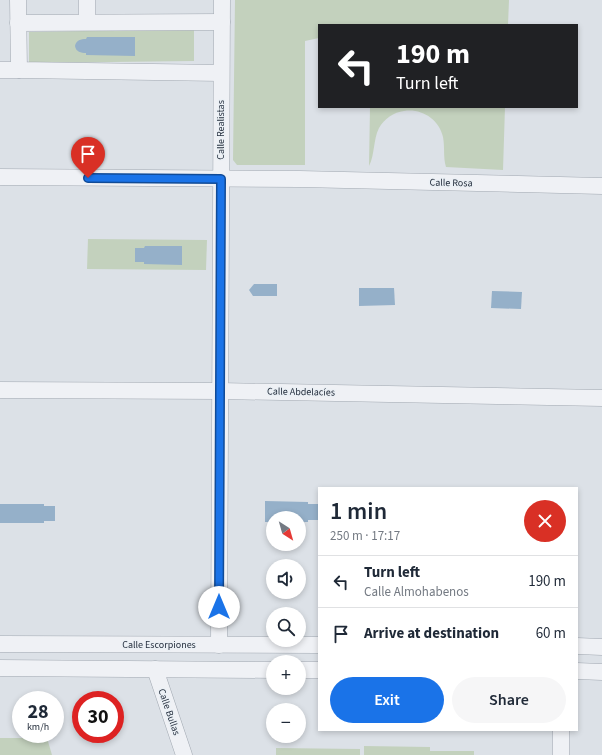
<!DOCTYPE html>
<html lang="en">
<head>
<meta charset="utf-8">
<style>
  body { margin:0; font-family:"Source Sans 3",sans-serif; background:#f6f6f7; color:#1f2937; height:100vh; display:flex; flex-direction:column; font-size:15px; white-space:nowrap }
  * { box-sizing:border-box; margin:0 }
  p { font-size:13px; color:#747a83 }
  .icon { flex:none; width:22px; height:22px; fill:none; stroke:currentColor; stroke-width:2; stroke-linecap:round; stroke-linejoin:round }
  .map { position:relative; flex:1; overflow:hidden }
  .side { position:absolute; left:318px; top:487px; width:260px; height:244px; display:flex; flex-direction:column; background:#fff; border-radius:0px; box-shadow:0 2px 6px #0003 }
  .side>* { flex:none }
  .top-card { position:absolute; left:318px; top:24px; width:260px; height:84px; border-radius:0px; box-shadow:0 2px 6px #0003; background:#202124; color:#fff; overflow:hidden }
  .needle { width:26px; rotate:143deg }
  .tools { position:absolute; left:266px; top:511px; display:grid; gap:8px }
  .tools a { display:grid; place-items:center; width:40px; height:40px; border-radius:50%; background:#fff; box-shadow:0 2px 6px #0003; font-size:20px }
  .speed { position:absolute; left:12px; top:691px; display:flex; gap:8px; font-size:20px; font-weight:700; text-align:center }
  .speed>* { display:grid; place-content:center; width:52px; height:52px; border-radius:50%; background:#fff; box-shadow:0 2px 6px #0003; line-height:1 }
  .speed small { font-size:10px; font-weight:400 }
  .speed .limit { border:6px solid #d22; background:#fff; color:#111 }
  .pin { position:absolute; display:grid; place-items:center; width:34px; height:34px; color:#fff; margin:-41px -17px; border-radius:50% 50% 50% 0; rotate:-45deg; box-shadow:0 0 4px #0007 }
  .pin .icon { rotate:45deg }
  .me { position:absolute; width:44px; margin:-22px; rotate:0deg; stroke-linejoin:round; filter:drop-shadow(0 0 3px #0008) }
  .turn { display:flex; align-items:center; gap:14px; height:84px; padding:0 12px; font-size:18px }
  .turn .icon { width:52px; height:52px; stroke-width:2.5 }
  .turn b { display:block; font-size:28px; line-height:34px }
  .round { display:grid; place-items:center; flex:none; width:42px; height:42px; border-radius:21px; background:#f6f6f7 }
  .head { display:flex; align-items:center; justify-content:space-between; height:68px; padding:0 12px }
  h1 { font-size:24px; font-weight:600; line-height:30px }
  .primary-button { display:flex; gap:8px; margin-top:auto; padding:8px 12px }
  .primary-button a { flex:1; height:46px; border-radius:24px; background:#1a73e8; color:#fff; font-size:16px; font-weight:600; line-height:46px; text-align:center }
  .primary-button a+a { background:#f6f6f7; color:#1f2937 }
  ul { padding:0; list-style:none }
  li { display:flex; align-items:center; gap:12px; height:52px; padding:0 12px; border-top:1px solid #e0e1e3 }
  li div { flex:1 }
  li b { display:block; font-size:15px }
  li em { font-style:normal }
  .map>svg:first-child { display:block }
  .green { fill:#c3d1bd }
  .water { fill:#95b0c9 }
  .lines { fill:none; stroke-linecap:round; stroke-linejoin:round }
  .minor-casing { stroke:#a1a8b1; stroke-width:17 }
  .minor { stroke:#eff1f5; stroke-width:16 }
  .route-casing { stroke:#114b97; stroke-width:10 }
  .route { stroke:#1a73e8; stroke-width:7 }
  .labels { text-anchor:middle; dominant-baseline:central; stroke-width:3; stroke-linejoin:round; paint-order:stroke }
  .street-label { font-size:10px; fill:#252f3e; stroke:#ebf0f5 }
</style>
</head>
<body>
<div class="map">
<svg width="602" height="755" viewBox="0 0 602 755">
  <rect width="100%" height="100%" fill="#dce1e7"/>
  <g class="green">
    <path d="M 235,0 L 509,0 L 508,25 L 319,25 L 319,38 L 305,41 L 305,165 L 237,165 L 233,160 Z"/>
    <path d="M 194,29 L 194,61 L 29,63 L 29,32 Z"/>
    <path d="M 370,107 L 505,107 L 503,170 L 446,167 C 443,157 445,148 443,137 C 439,119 421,108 404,111 C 394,112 384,119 379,128 C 373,140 375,154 369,166 Z"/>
    <path d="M 88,239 L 207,240 L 206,270 L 87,269 Z"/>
    <path d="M 0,738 L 47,738 L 52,755 L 0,755 Z"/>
    <path d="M 364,746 L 430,747 L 430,751 L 474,751 L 474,755 L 364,755 Z"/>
    <path d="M 276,748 L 360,749 L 360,755 L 276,755 Z"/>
  </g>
  <g class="water">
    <path d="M 87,37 L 135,37 L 135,56 L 86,55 L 86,53 C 81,53 76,52 75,46 C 76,40 81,39 86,39 Z"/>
    <path d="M 145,246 L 182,246 L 182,265 L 144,264 L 144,262 L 135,262 L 135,248 L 144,248 Z"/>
    <path d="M 254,284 L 277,284 L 277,296 L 253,296 L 249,290 Z"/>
    <path d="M 359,288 L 394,288 L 395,305 L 359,306 Z"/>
    <path d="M 492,291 L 522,292 L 521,309 L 491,308 Z"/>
    <path d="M 265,501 L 308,502 L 308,504 L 319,504 L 319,520 L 308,520 L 308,522 L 299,522 L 299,518 L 273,518 L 273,522 L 265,522 Z"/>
    <path d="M 0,504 L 44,504 L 44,506 L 55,506 L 55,521 L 44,521 L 44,523 L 0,523 Z"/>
  </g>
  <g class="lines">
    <g class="minor-casing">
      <g id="minor">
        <path d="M 18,0 L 19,70 L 221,73"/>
        <path d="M 87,0 L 87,22"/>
        <path d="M 18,23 L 222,22"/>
        <path d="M 0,70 L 19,70"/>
        <path d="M 0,177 L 300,179 L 602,186"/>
        <path d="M 0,390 L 220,391 L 602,398"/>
        <path d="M 0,644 L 319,645"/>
        <path d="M 219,645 L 222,0"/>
        <path d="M 577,646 L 602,647"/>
        <path d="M 0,668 L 273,670"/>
        <path d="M 155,669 L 184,755"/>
        <path d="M 299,670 L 319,670"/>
        <path d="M 577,671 L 602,672"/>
        <path d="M 561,730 L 561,755"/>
      </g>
    </g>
    <use href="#minor" class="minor"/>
  </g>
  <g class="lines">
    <g class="route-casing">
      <path id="route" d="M 88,178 L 221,179 L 219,607"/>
    </g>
    <use href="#route" class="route"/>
  </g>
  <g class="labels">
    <g class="street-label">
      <text transform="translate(221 130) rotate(-90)">Calle Realistas</text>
      <text transform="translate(451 183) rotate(1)">Calle Rosa</text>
      <text transform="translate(301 392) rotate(1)">Calle Abdelacíes</text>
      <text x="159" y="645">Calle Escorpiones</text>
      <text transform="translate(169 712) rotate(71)">Calle Bullas</text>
    </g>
  </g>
</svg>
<div class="tools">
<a><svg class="needle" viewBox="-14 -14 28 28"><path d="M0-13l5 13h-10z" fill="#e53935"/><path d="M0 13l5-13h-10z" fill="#747a83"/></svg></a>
<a><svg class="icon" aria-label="sound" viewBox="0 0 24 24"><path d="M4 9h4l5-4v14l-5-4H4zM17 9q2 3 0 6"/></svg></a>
<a><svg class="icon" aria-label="search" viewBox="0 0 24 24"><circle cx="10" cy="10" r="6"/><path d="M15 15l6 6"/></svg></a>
<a>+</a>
<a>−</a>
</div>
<div class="speed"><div>28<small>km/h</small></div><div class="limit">30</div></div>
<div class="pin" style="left:88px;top:178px;background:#d93025"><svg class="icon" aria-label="arrive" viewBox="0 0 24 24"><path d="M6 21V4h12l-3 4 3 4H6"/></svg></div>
<svg class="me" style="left:219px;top:607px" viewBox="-20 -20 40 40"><circle r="19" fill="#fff"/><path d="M0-13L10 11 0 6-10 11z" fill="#1a73e8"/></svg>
<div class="top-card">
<div class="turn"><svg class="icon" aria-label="left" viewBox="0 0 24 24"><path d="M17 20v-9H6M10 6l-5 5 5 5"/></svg><div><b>190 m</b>Turn left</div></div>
</div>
<section class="side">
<div class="head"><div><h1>1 min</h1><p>250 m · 17:17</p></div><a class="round" style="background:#d93025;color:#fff"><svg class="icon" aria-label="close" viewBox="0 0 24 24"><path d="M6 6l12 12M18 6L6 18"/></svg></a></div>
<ul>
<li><svg class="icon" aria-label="left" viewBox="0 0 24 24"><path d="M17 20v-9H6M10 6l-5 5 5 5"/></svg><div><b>Turn left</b><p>Calle Almohabenos</p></div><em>190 m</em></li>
<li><svg class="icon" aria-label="arrive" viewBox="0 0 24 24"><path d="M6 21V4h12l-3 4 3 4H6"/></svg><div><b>Arrive at destination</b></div><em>60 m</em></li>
</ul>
<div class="primary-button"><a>Exit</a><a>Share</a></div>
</section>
</div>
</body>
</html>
